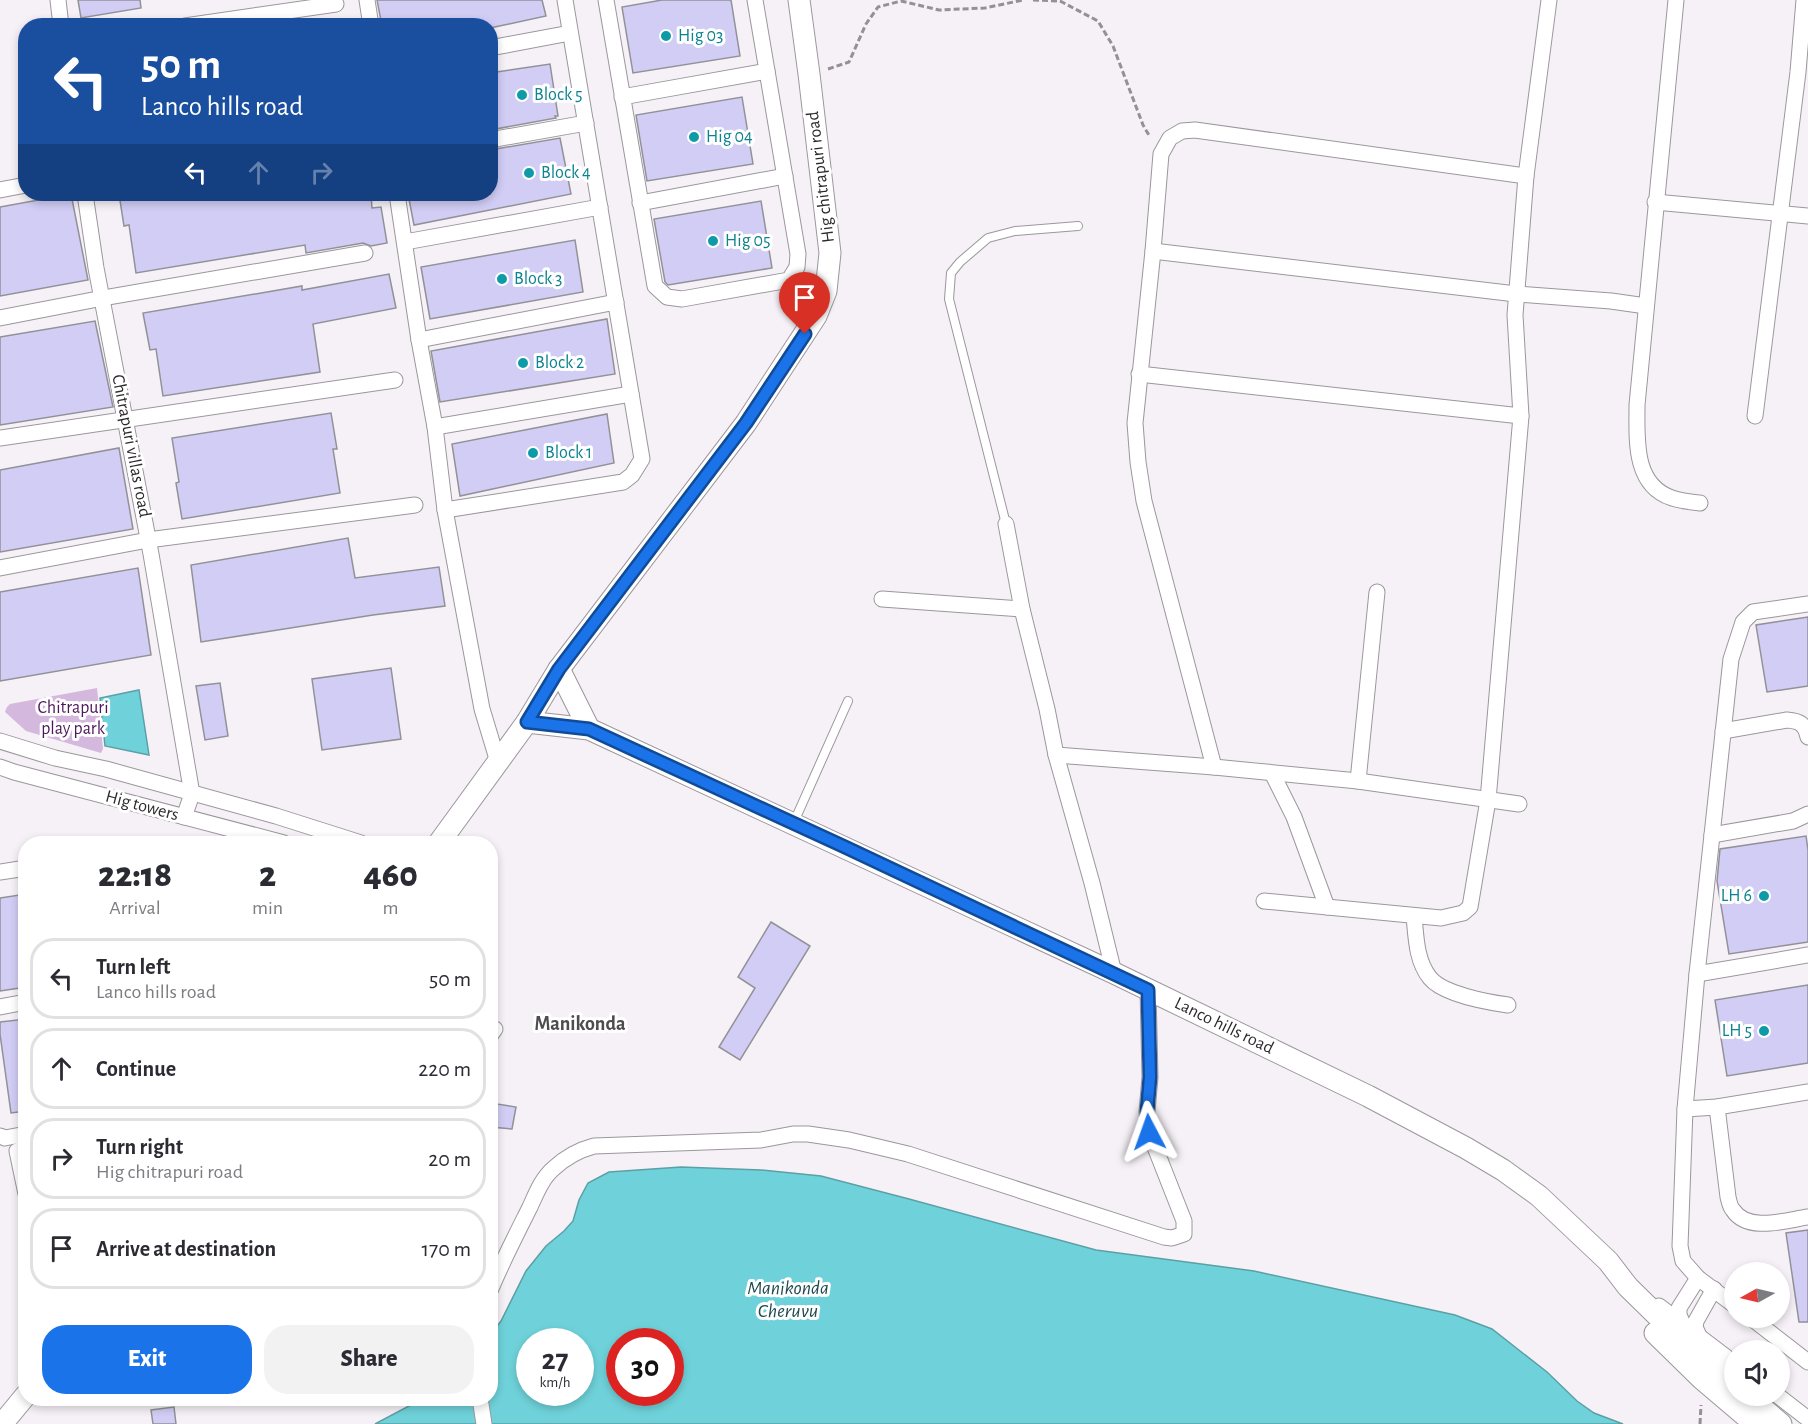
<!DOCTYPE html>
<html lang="en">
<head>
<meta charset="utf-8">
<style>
  body { margin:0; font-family:"Alegreya Sans",sans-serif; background:#f2f2f3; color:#2b2b33; height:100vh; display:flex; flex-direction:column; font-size:22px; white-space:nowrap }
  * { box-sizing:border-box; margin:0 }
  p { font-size:20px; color:#7c7c81 }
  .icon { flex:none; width:33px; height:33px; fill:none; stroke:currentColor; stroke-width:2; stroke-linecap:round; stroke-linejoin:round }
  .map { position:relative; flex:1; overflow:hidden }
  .side { position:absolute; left:18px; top:836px; width:480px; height:570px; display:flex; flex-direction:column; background:#fff; border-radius:24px; box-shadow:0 3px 9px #0003 }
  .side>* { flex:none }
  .banner { position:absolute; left:18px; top:18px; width:480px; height:183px; border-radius:24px; box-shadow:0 3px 9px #0003; background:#1a4fa0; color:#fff; overflow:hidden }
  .needle { width:39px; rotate:262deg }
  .buttons { position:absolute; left:1724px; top:1262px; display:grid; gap:12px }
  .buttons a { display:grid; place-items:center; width:66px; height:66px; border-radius:50%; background:#fff; box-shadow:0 3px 9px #0003; font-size:30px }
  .speed { position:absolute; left:516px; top:1328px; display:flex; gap:12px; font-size:30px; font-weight:700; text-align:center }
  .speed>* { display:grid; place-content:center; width:78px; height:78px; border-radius:50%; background:#fff; box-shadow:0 3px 9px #0003; line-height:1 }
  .speed small { font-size:15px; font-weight:400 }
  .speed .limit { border:9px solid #d22; background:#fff; color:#111 }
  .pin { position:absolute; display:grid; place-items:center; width:51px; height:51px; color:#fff; margin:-62px -26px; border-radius:50% 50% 50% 0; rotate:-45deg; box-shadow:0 0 6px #0007 }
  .pin .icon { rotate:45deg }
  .me { position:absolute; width:66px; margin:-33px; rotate:356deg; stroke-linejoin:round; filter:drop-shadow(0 0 4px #0008) }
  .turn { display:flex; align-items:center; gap:21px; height:126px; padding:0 24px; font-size:27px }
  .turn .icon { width:78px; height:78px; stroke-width:2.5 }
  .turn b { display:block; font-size:42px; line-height:51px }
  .lanes { display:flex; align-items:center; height:57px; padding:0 24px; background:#0003; justify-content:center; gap:30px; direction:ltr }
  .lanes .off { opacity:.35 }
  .eta { display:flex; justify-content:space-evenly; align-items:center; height:102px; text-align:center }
  .eta b { font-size:36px; font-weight:800; line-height:42px }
  .button { display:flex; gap:12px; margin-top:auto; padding:12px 24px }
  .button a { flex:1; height:69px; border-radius:24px; background:#1a73e8; color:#fff; font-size:24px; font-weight:800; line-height:69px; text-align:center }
  .button a+a { background:#f2f2f3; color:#2b2b33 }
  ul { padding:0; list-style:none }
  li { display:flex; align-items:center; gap:18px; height:81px; margin:0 12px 9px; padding:0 12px; border:3px solid #e1e1e2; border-radius:24px }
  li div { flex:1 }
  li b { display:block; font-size:22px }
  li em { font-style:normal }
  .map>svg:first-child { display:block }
  .green { fill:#d5b8dd }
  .water { fill:#6fd2da; stroke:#5ba0a6; stroke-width:1.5; fill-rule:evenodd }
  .building { fill:#d1cdf5; stroke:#929197; stroke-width:1.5 }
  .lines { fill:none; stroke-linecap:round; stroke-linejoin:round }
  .lane-casing { stroke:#9b979c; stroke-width:10 }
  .street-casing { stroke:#9b979c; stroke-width:17 }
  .secondary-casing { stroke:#9b979c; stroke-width:23 }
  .path { stroke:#949094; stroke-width:3; stroke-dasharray:6 3; stroke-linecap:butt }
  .lane { stroke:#fff; stroke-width:8 }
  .street { stroke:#fff; stroke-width:15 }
  .secondary { stroke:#fff; stroke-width:21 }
  .route-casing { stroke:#114b97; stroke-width:15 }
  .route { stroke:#1a73e8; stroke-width:10 }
  .culture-dot { fill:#0f9aa8; stroke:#fff; stroke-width:2 }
  .labels { text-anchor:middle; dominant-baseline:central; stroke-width:6; stroke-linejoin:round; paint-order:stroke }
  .culture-label { font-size:18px; fill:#0d838f; stroke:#fff; text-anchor:start }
  .street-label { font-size:18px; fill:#2c2a2c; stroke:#fff }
  .park-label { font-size:18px; fill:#4d175b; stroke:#fff }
  .neighbourhood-label { font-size:20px; font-weight:bold; fill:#4f4b50; stroke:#fff }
  .water-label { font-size:20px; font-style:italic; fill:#1e4b4e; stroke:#fff }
</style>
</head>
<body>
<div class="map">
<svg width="1808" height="1424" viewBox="0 0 1808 1424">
  <rect width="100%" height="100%" fill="#f6f1f7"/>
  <path class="green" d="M 97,688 L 103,749 L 101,753 L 26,731 L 5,712 L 7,707 L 10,704 Z"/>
  <g class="water">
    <path d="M 139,690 L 149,755 L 105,746 L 100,698 Z"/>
    <path d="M 681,1167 L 761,1170 L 821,1176 L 909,1199 L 1096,1250 L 1254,1271 L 1455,1315 L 1492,1329 L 1547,1372 L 1577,1401 L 1594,1413 L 1623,1424 L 375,1424 L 424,1398 L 490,1398 L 491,1334 L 501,1321 L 526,1271 L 546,1246 L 564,1231 L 573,1221 L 579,1200 L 588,1183 L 609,1172 ZM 530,1341 L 580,1341 L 580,1392 L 530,1392 ZM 620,1341 L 670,1341 L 670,1392 L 620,1392 Z"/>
  </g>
  <g class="building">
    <path d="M 78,0 L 140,0 L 141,8 L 81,18 Z"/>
    <path d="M 377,0 L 542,0 L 546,16 L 490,28 L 490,26 L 382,26 Z"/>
    <path d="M 662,0 L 731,0 L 740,56 L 633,73 L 622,7 Z"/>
    <path d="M 550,64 L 558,116 L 555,116 L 556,118 L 490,130 L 490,73 Z"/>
    <path d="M 742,97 L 753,164 L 647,181 L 636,115 Z"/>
    <path d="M 560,138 L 571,194 L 414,225 L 408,194 L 490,194 L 490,150 Z"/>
    <path d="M 71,194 L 88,280 L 0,296 L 0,207 Z"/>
    <path d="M 119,194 L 371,194 L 372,208 L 381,207 L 387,243 L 371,246 L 363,243 L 306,253 L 305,245 L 136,273 L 129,225 L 124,226 Z"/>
    <path d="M 761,201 L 772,268 L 668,285 L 665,282 L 654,219 Z"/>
    <path d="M 575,240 L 583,292 L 430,319 L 421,267 Z"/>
    <path d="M 389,274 L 396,308 L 313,324 L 320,372 L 163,396 L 156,349 L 150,350 L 143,313 L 302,286 L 302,290 Z"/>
    <path d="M 607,319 L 615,374 L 440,402 L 431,351 Z"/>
    <path d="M 95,321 L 113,407 L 0,425 L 0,337 Z"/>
    <path d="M 331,413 L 337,449 L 333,449 L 340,493 L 182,519 L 176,483 L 179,482 L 172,438 Z"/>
    <path d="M 607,414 L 614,463 L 460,496 L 452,444 Z"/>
    <path d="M 119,448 L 133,529 L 0,552 L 0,470 Z"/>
    <path d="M 348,538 L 355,578 L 439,567 L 445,606 L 373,615 L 201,642 L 191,565 Z"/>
    <path d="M 138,568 L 151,655 L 0,681 L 0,592 Z"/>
    <path d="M 1808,617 L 1808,686 L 1767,692 L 1756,625 Z"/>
    <path d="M 391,668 L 401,739 L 322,750 L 312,679 Z"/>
    <path d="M 220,683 L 228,736 L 205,740 L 196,686 Z"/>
    <path d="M 1806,836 L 1808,850 L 1808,942 L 1729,954 L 1717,881 L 1720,849 Z"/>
    <path d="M 26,894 L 26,987 L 0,991 L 0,898 Z"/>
    <path d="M 771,922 L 810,946 L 740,1060 L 719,1047 L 755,988 L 738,977 Z"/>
    <path d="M 1808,985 L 1808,1063 L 1727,1076 L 1715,1000 Z"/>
    <path d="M 26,1019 L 26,1111 L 11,1113 L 0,1034 L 0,1022 Z"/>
    <path d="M 490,1103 L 516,1107 L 512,1129 L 490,1127 Z"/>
    <path d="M 1808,1230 L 1808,1322 L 1799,1322 L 1786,1233 Z"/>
    <path d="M 174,1407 L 176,1424 L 153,1424 L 151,1410 Z"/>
  </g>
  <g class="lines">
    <g class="lane-casing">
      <g id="lane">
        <path d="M 1006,524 L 949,299 L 951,273 L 960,262 L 988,238 L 1015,231 L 1078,226"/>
        <path d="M 794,822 L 848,701"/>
      </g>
    </g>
    <g class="street-casing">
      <g id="street">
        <path d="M 58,0 L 61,26"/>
        <path d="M 367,0 L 371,26"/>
        <path d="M 606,0 L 655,286 L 667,297 L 682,299 L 789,280 L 797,267 L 798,254 L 755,0"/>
        <path d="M 1676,0 L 1637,405 C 1637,439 1633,485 1672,498 C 1681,501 1691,502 1700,503"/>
        <path d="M 185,26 L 336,4"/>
        <path d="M 490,48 L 570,33"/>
        <path d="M 622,97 L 767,71"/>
        <path d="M 490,140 L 586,123"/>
        <path d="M 1526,176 L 1549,0"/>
        <path d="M 0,190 L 26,185"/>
        <path d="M 85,194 L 96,268 L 151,554 L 192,794 L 184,817"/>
        <path d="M 397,194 L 419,340 L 435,427 L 445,510 L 482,709 L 498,762"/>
        <path d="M 1655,202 L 1808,216"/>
        <path d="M 640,203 L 785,176"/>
        <path d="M 405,242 L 600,207"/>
        <path d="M 1153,251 L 1516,294 L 1611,301 L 1646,306"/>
        <path d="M 0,318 L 103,298 L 365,253"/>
        <path d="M 419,340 L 616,302"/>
        <path d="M 1139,374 L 1521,416"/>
        <path d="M 1755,416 L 1798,72 L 1804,0"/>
        <path d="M 435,427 L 631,394"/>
        <path d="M 0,438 L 395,380"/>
        <path d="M 445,510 L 623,482 L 632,475 L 642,459 L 565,0"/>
        <path d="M 1006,524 L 1022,609 L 1047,709 L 1056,755 L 1092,883 L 1114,973"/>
        <path d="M 0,568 L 148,540 L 415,505"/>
        <path d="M 882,599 L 1022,609"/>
        <path d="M 1723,731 L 1787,720 C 1800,721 1805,724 1808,737"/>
        <path d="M 0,741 L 55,758 L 106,769 L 276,816 L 361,843"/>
        <path d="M 1056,755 L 1214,767 L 1358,781 L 1519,804"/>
        <path d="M 0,767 L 14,772 L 284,843"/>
        <path d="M 1214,767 L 1144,501 L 1138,462 L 1135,423 L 1153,251 L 1161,154 L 1170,138 L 1182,131 L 1195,130 L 1526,176 L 1515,315 L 1521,416 L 1488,800 L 1470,907 L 1463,913 L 1441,918 L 1264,901"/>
        <path d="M 1272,773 L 1294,817 L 1327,907"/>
        <path d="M 1358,781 L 1377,592"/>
        <path d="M 1712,835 L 1793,821 L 1808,814"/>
        <path d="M 0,872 L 26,868"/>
        <path d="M 1414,916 C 1416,936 1416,961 1430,978 C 1443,994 1487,1002 1508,1005"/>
        <path d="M 1697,974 L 1808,955"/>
        <path d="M 0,1007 L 26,1002"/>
        <path d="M 490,1036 L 495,1029"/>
        <path d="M 1717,1107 L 1728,1197 C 1729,1201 1730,1207 1733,1210 C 1748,1233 1786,1220 1808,1217"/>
        <path d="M 1685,1109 L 1717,1107 L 1808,1092"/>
        <path d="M 0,1136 L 5,1138 L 26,1134"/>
        <path d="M 26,1146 L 17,1151 L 26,1194"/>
        <path d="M 490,1291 C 502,1262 516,1235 530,1207 C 536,1194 542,1178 554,1168 C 566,1157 579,1150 594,1146 L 761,1140 L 793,1134 L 808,1134 L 849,1140 L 908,1154 L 1164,1237 L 1172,1238 L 1184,1234 L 1184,1221 L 1149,1132 L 1147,1112 L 1150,1077 L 1148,990"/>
        <path d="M 1734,1305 L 1698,1278 L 1683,1261 L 1680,1246 L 1685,1109 L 1697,974 L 1731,659 L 1743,622 L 1753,612 L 1808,604"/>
        <path d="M 1659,1306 L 1734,1363"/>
        <path d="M 1750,1317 L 1808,1362"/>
        <path d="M 1683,1324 L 1679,1315 L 1679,1308 L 1698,1278"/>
        <path d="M 1700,1338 L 1695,1327 L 1696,1321 L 1714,1289"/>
        <path d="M 1777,1395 L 1808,1419"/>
        <path d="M 480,1398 L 484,1424"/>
      </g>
    </g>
    <g class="secondary-casing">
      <g id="secondary">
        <path d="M 559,669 L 589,729"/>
        <path d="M 527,722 L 589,729 L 1114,973 L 1368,1096 L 1466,1148 L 1503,1170 L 1539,1196 L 1608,1261 L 1628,1287 L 1676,1334 L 1734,1384"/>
        <path d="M 439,843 L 527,722 L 559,669 L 746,423 L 816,316 L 826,291 L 830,253 L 809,74 L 799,0"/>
        <path d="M 1655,1333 L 1702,1379 L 1755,1424"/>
        <path d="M 1747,1395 L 1781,1424"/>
        <path d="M 2,1424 L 26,1395"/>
      </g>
    </g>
    <g class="path">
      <path d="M 1033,0 L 1060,1 L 1098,21 L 1113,46 L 1143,125 L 1150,137"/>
      <path d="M 828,69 L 849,62 L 866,24 L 878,7 L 901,1 L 939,10 L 985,8 L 1023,0"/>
      <path d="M 1700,1424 L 1701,1405"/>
    </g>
    <use href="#lane" class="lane"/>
    <use href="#street" class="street"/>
    <use href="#secondary" class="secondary"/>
  </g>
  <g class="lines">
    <g class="route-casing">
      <path id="route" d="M 805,334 L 746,423 L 559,669 L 527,722 L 589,729 L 845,847 L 1148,990 L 1150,1077 L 1147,1112 L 1149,1132"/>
    </g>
    <use href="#route" class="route"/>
  </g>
  <g class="culture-dot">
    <circle cx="666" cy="36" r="6"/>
    <circle cx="522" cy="95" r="6"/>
    <circle cx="694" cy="137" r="6"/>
    <circle cx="529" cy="173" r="6"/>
    <circle cx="713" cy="241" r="6"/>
    <circle cx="502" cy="279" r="6"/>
    <circle cx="523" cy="363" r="6"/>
    <circle cx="533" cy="453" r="6"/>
    <circle cx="1764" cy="896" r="6"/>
    <circle cx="1764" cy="1031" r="6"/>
  </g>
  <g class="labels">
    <g class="culture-label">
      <text x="678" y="36">Hig 03</text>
      <text x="534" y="95">Block 5</text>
      <text x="706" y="137">Hig 04</text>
      <text x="541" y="173">Block 4</text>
      <text x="725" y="241">Hig 05</text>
      <text x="514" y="279">Block 3</text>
      <text x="535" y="363">Block 2</text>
      <text x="545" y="453">Block 1</text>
      <text x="1752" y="896" text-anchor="end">LH 6</text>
      <text x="1752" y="1031" text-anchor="end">LH 5</text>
    </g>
    <g class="street-label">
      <text transform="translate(821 177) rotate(-97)">Hig chitrapuri road</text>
      <text transform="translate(131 446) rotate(79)">Chitrapuri villas road</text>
      <text transform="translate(142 806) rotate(15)">Hig towers</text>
      <text transform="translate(1224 1026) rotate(26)">Lanco hills road</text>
    </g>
    <g class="park-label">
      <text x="73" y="708">Chitrapuri<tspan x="73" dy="21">play park</tspan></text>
    </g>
    <g class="neighbourhood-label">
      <text x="580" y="1024">Manikonda</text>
    </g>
    <g class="water-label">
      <text x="788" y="1288">Manikonda<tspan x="788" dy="23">Cheruvu</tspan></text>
    </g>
  </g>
</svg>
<div class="buttons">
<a><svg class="needle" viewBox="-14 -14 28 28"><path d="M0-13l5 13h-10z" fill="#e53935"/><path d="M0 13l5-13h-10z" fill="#7c7c81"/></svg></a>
<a><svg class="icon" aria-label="sound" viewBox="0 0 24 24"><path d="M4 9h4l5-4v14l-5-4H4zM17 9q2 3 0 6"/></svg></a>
</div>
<div class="speed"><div>27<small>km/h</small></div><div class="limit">30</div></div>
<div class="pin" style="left:805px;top:334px;background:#d93025"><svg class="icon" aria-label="arrive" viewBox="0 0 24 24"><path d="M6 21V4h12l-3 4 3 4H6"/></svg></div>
<svg class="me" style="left:1149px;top:1132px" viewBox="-20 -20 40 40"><path d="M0-17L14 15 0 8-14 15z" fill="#1a73e8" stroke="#fff" stroke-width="4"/></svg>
<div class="banner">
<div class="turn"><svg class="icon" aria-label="left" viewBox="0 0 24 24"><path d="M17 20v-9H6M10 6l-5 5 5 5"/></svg><div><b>50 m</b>Lanco hills road</div></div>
<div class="lanes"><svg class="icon" aria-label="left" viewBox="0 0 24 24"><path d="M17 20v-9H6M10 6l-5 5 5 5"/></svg><svg class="icon off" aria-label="ahead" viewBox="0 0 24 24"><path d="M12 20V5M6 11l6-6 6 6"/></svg><svg class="icon off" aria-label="right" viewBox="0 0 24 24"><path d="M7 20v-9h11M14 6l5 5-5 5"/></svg></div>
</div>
<section class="side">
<div class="eta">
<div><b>22:18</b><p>Arrival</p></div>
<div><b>2</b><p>min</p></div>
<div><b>460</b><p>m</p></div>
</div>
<ul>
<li><svg class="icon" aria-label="left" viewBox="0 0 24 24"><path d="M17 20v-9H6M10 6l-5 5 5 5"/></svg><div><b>Turn left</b><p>Lanco hills road</p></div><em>50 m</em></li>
<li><svg class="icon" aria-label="ahead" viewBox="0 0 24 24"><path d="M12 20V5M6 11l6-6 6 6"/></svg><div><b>Continue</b></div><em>220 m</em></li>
<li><svg class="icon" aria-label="right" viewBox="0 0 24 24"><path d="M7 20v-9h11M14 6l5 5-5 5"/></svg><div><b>Turn right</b><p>Hig chitrapuri road</p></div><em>20 m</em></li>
<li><svg class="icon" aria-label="arrive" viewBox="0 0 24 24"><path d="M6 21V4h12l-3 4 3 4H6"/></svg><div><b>Arrive at destination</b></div><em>170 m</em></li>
</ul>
<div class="button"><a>Exit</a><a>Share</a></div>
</section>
</div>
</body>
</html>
